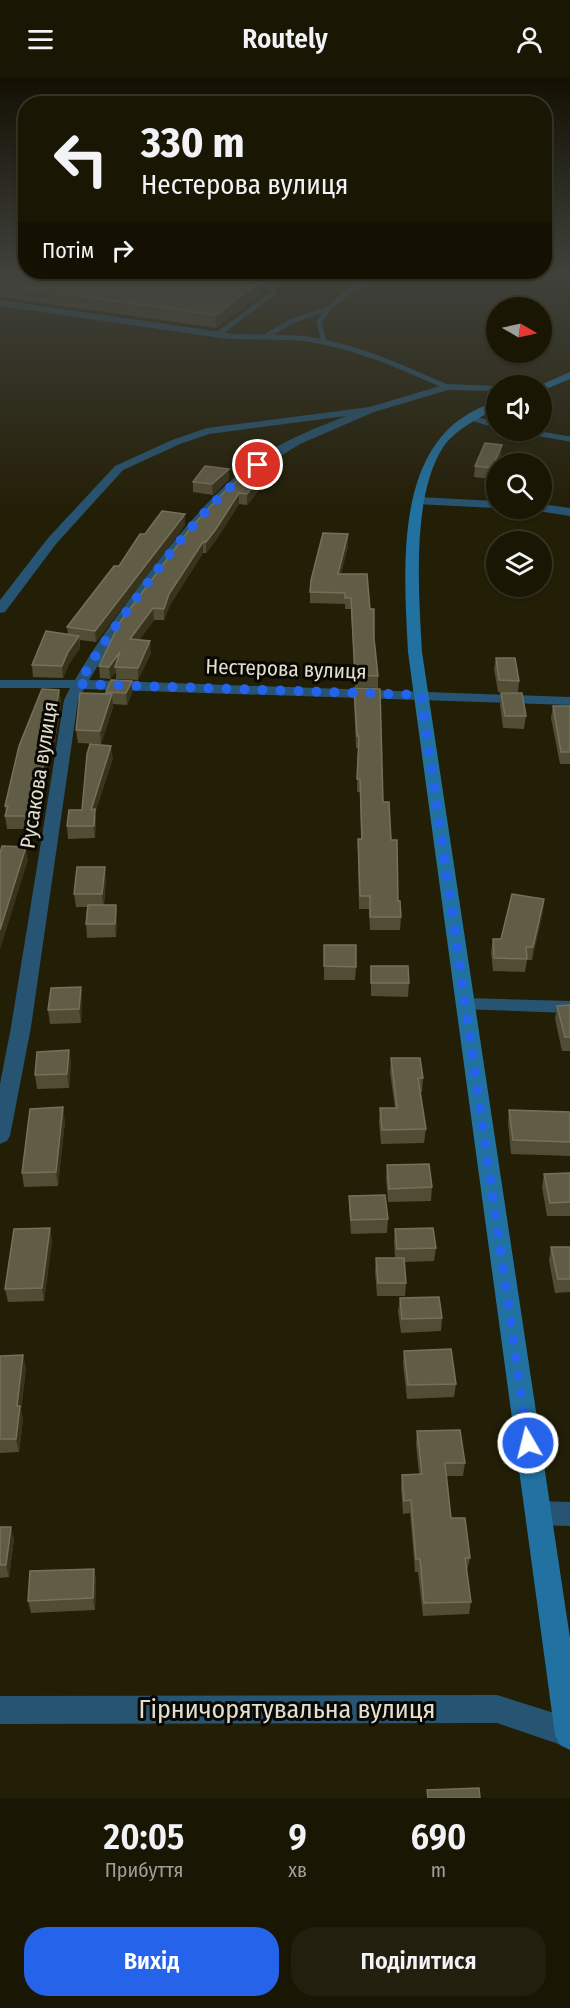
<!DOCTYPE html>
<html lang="uk">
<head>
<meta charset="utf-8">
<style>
  body { margin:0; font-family:"Fira Sans Condensed",sans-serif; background:#231f0e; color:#f1f3f6; height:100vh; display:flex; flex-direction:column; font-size:22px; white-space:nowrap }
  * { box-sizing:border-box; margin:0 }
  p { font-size:20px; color:#9f9f9a }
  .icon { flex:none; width:33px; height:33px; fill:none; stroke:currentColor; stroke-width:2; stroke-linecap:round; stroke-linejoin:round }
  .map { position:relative; height:1720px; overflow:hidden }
  .details { display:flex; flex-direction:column; background:#1a1604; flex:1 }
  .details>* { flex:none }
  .top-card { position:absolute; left:18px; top:18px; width:534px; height:183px; border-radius:24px; box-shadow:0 2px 4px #0004,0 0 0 2px #383526; background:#1a1604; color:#f1f3f6; overflow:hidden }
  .needle { width:39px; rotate:99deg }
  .fabs { position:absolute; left:486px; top:219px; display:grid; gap:12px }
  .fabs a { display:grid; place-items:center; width:66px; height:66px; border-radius:50%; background:#1a1604; box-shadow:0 2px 4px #0004,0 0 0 2px #383526; font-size:30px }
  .pin { position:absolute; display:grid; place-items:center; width:51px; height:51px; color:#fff; margin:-26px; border:3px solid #fff; border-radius:50%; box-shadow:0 2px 6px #0007 }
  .me { position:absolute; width:66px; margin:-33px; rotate:352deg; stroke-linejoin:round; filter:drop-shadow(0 0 4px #0008) }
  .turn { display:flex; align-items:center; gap:21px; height:126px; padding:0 24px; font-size:27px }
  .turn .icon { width:78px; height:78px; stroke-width:2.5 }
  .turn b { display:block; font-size:42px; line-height:51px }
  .then { display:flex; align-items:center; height:57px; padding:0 24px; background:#0003; gap:12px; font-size:22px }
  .eta { display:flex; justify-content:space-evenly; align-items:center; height:102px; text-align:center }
  .eta b { font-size:36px; font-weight:600; line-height:42px }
  .button { display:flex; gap:12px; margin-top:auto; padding:12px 24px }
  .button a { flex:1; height:69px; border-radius:24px; background:#2563eb; color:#fff; font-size:24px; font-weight:600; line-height:69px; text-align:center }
  .button a+a { background:#231f0e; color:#f1f3f6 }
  header { display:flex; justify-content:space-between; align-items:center; height:78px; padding:0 24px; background:#1a1604; font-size:27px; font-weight:600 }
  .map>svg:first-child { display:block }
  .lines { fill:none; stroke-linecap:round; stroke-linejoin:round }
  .lane { stroke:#265472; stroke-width:5 }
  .street { fill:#265472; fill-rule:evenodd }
  .secondary { fill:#2172a1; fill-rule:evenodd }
  .wall { fill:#514c34 }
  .shaded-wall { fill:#38331a }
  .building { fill:#615c45; stroke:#75705a; stroke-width:1.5 }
  .route { stroke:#2563eb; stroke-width:10; stroke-dasharray:0 18 }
  .labels { text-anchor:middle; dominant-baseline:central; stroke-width:6; stroke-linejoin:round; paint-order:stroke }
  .street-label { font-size:21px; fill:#e2dfd0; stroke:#0a0802 }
  .near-street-label { font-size:26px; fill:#e2dfd0; stroke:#0a0802 }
</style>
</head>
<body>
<header><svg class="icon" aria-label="menu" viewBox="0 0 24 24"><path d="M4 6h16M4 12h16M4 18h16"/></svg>Routely<svg class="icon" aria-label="person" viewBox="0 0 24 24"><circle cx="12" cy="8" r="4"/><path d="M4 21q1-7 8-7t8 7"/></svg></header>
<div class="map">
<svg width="570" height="1720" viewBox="0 0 570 1720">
  <rect width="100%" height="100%" fill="#231e06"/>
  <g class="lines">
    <g class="lane">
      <path d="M 218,194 L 261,203 L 273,210 L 274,215 L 218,256"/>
      <path d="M 247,198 L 268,194"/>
      <path d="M 268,257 L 292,243 L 329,230 L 372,194"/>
      <path d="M 228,258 C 254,260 281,258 307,261 C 356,268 402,289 447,309"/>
      <path d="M 324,264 L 319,244 L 329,230"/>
      <path d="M 471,340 L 496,347"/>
      <path d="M 518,352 L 570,361"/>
    </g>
    <g class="street">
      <path d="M 552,193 L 570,194 L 570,200 L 540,197 L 536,194 Z"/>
      <path d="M 0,222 L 228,255 L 233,258 L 228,261 L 0,228 Z"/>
      <path d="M 447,306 L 498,308 L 496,313 L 448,312 L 374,334 L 300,366 L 258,392 L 223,423 L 191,458 L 119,554 L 89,602 L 570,619 L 570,627 L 84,611 L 78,622 L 31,949 L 10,1058 L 7,1063 L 0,1066 L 0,1006 L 11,949 L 64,622 L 70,610 L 0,610 L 0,602 L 75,602 C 94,568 117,538 140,507 C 177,458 215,409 267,375 C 291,359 319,349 346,338 L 209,356 L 180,366 L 123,392 L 56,466 L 5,534 L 0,535 L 0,522 L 48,460 L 115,388 L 172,362 L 207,350 L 369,329 Z"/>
      <path d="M 419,419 L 496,423 L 496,430 L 415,426 L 413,423 Z"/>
      <path d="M 542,426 L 570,430 L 570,438 L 538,433 L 536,430 L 542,430 Z"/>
      <path d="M 466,920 L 570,923 L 570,935 L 459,931 L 457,926 L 459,921 Z"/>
      <path d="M 538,1423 L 570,1424 L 570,1448 L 538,1447 L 529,1444 L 525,1435 L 529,1426 Z"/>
      <path d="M 497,1617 L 570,1640 L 570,1670 L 497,1645 L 0,1646 L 0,1618 Z"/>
    </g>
    <g class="secondary">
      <path d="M 570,294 L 570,301 L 546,311 L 542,312 L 542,308 L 538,308 Z"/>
      <path d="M 496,324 L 496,331 C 477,341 454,352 442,371 C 411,421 419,517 422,574 L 570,1560 L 570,1672 L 560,1667 L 555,1657 L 408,574 C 404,489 391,354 496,324 Z"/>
    </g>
  </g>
  <g class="wall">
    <path d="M 0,193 L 258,218 L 216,250 L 0,219 Z"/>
    <path d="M 501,377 L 497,386 L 496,386 L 491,401 L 474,399 L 475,388 Z"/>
    <path d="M 258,384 L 258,394 L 264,406 L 247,427 L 239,426 L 216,462 L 206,475 L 203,475 L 170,527 L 164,542 L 154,542 L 139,562 L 151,575 L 138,602 L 116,601 L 116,594 L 110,601 L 100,600 L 99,588 Z"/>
    <path d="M 229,391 L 229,401 L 213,417 L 193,414 L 193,404 Z"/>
    <path d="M 185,436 L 185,447 L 96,564 L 80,562 L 80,570 L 69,586 L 63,600 L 33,599 L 32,587 L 68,556 L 67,549 L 119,488 L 145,456 Z"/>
    <path d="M 348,468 L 341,496 L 370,531 L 378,598 L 378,610 L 355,609 L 351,531 L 345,531 L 345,526 L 310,525 L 310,514 Z"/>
    <path d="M 496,580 L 519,603 L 518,615 L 498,614 L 494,591 Z"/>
    <path d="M 354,610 L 383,724 L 391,762 L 398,823 L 401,839 L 400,852 L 370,852 L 369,831 L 359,831 L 358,774 L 358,761 L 361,761 L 360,714 L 357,714 L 358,670 L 356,670 L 354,622 Z"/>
    <path d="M 59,612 L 61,624 L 55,664 L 52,664 L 34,751 L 7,751 L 5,738 L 6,735 L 5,728 Z"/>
    <path d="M 106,614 L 132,615 L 127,627 L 112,626 L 113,629 L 101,666 L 78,665 L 76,652 L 107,616 Z"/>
    <path d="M 501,615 L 526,638 L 524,651 L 503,650 L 500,627 Z"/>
    <path d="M 553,628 L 570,628 L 570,686 L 560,686 L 551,640 Z"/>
    <path d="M 113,680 L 95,735 L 96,744 L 95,760 L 68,761 L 67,748 L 82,732 Z"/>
    <path d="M 106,801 L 104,827 L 116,827 L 117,840 L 116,859 L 87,860 L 86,846 L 87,829 L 76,829 L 74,816 Z"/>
    <path d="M 544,821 L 543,834 L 532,882 L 527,882 L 525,894 L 493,893 L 491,874 L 493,861 L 501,861 Z"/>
    <path d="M 324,867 L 356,889 L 355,902 L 324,902 Z"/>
    <path d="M 371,888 L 409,905 L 408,919 L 371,918 Z"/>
    <path d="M 81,909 L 82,923 L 81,945 L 50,946 L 48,932 Z"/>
    <path d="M 570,927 L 570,973 L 562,973 L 555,941 L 557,928 Z"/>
    <path d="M 69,972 L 71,986 L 69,1010 L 37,1011 L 35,997 Z"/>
    <path d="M 391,980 L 423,1000 L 422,1014 L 420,1014 L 426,1051 L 424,1065 L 381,1066 L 379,1044 L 380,1030 L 395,1030 L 390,994 Z"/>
    <path d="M 509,1032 L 570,1034 L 570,1078 L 511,1076 L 508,1045 Z"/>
    <path d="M 65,1043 L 58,1108 L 24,1109 L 22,1095 Z"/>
    <path d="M 387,1087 L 432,1109 L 431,1123 L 388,1124 L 386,1100 Z"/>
    <path d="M 570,1095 L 570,1138 L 547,1138 L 542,1109 L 544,1096 Z"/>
    <path d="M 349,1118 L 388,1141 L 387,1155 L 351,1156 L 349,1131 Z"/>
    <path d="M 50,1150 L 52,1163 L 44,1223 L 8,1224 L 5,1211 Z"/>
    <path d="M 395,1151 L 436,1170 L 434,1183 L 404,1184 L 406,1205 L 405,1218 L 377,1218 L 375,1193 L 376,1180 L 395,1180 L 394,1165 Z"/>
    <path d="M 551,1169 L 570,1169 L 570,1214 L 555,1215 L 549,1183 Z"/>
    <path d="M 400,1220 L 442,1240 L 441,1253 L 401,1255 L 398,1233 Z"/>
    <path d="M 404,1273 L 456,1306 L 454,1319 L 407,1321 L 403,1286 Z"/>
    <path d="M 0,1278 L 26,1290 L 21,1332 L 23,1341 L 19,1374 L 0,1375 Z"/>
    <path d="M 417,1353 L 465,1385 L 463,1398 L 446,1398 L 451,1440 L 470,1480 L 467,1493 L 471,1524 L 469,1536 L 423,1538 L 418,1494 L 415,1494 L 410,1435 L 403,1436 L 401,1410 L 402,1397 L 419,1396 L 416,1366 Z"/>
    <path d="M 0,1449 L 14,1461 L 9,1499 L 0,1500 Z"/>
    <path d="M 94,1491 L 96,1503 L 95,1532 L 31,1535 L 28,1523 Z"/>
  </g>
  <g class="shaded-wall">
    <path d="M 258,205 L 258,218 L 216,250 L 216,237 Z"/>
    <path d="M 502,367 L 501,377 L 497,386 L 496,386 L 491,401 L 492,390 Z"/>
    <path d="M 258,384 L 258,395 L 252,394 Z"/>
    <path d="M 229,391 L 229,401 L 213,417 L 212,406 Z"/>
    <path d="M 264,395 L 264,406 L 247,427 L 247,416 Z"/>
    <path d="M 239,415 L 239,426 L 216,462 L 206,475 L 206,464 Z"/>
    <path d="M 185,436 L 185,447 L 96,564 L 95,553 Z"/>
    <path d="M 348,456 L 348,468 L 338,508 L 338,496 Z"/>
    <path d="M 203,464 L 203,475 L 170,527 L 164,542 L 164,531 L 169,516 Z"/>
    <path d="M 153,530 L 154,542 L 131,573 L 130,561 Z"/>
    <path d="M 79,558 L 80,570 L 69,586 L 63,600 L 62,588 L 68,574 Z"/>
    <path d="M 150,563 L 151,575 L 138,602 L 138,590 Z"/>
    <path d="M 120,574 L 115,589 L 116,594 L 110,601 L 109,589 Z"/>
    <path d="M 132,603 L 132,615 L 127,627 L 126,615 Z"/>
    <path d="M 59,612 L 61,624 L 55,664 L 53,651 Z"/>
    <path d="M 112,616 L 113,629 L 101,666 L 100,653 Z"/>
    <path d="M 51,651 L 52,664 L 34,751 L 32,738 Z"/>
    <path d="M 111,668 L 113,680 L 95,735 L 96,744 L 95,760 L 91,732 Z"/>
    <path d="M 26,769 L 28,782 L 0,872 L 0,852 Z"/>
    <path d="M 105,789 L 106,801 L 103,829 L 102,816 Z"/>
    <path d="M 544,821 L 543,834 L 532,882 L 533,869 Z"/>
    <path d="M 116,827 L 117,840 L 116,859 L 115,846 Z"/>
    <path d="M 81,909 L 82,923 L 81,945 L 79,931 Z"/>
    <path d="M 69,972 L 71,986 L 69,1010 L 67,996 Z"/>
    <path d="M 63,1029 L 65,1043 L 58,1108 L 56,1094 Z"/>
    <path d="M 50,1150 L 52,1163 L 44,1223 L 42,1210 Z"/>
    <path d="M 23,1277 L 26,1290 L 21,1332 L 23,1341 L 19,1374 L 16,1361 L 17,1328 Z"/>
    <path d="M 11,1449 L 14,1461 L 9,1499 L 6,1487 Z"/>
    <path d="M 94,1491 L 96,1503 L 95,1532 L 93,1520 Z"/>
  </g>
  <g class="building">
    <path d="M 0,193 L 170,194 L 258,205 L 216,237 L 0,207 Z"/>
    <path d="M 485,365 L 502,367 L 492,390 L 475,388 Z"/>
    <path d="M 258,384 L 252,394 L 264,395 L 247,416 L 239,415 L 216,451 L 206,464 L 203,464 L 169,516 L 164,531 L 153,530 L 130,561 L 150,563 L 138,590 L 115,589 L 120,574 L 109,589 L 99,588 L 120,544 L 192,448 L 224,414 Z"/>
    <path d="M 205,388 L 229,391 L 212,406 L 193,404 Z"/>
    <path d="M 162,433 L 185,436 L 95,553 L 67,549 L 114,488 L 119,488 L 140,456 L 145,456 Z"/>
    <path d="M 323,455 L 348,456 L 338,496 L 367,496 L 370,531 L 374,531 L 374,560 L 378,598 L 355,597 L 351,520 L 345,520 L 345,515 L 310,514 L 311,502 Z"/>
    <path d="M 46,553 L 79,558 L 68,574 L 62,588 L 32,587 Z"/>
    <path d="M 496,580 L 515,580 L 519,603 L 499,602 Z"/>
    <path d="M 111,602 L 132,603 L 126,615 L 106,614 Z"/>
    <path d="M 354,610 L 380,611 L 383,724 L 389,724 L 391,762 L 397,762 L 398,823 L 400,823 L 401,839 L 370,839 L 370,818 L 360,818 L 358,761 L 362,761 L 360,701 L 357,701 L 359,658 L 357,658 Z"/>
    <path d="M 42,611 L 59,612 L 53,651 L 51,651 L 32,738 L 5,738 L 8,728 L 5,728 L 19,668 Z"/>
    <path d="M 80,615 L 112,616 L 100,653 L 76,652 Z"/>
    <path d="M 501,615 L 522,615 L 526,638 L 505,638 Z"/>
    <path d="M 553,628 L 570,628 L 570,674 L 561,674 Z"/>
    <path d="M 90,666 L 111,668 L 91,732 L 95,731 L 94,748 L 67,748 L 69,732 L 82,732 L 87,676 Z"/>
    <path d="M 2,768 L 26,769 L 0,852 L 0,775 Z"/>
    <path d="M 77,789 L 105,789 L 102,816 L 74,816 Z"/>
    <path d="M 512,816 L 544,821 L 533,869 L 526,869 L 527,881 L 494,880 L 493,861 L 501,861 Z"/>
    <path d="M 88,827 L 116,827 L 115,846 L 86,846 Z"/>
    <path d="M 324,867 L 356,867 L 356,889 L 324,888 Z"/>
    <path d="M 371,888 L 408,888 L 409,905 L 371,905 Z"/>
    <path d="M 81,909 L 79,931 L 48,932 L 51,910 Z"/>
    <path d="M 570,927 L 570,959 L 565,959 L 557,928 Z"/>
    <path d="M 69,972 L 67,996 L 35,997 L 37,974 Z"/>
    <path d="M 391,980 L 420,980 L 423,1000 L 418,1000 L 426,1051 L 382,1052 L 380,1030 L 397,1030 Z"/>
    <path d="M 63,1029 L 56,1094 L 22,1095 L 30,1031 Z"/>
    <path d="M 509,1032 L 570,1034 L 570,1064 L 513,1062 Z"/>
    <path d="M 429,1086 L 432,1109 L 389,1111 L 387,1087 Z"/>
    <path d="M 570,1095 L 570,1124 L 550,1125 L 544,1096 Z"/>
    <path d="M 385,1117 L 388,1141 L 351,1142 L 349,1118 Z"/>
    <path d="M 50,1150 L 42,1210 L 5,1211 L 14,1151 Z"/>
    <path d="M 433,1150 L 436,1170 L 397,1171 L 395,1151 Z"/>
    <path d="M 551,1169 L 570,1169 L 570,1201 L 558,1201 Z"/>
    <path d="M 376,1180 L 404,1180 L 406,1205 L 378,1205 Z"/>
    <path d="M 439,1219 L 442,1240 L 402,1241 L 400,1220 Z"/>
    <path d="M 451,1271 L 456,1306 L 408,1307 L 404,1273 Z"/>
    <path d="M 23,1277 L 17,1328 L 20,1328 L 16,1361 L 0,1361 L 0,1278 Z"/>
    <path d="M 460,1352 L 465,1385 L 445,1385 L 451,1440 L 465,1440 L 470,1480 L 465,1480 L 471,1524 L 424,1525 L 420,1481 L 416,1481 L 411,1422 L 404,1423 L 402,1397 L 422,1396 L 417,1353 Z"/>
    <path d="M 0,1449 L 11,1449 L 6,1487 L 0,1487 Z"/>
    <path d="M 94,1491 L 93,1520 L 28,1523 L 30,1493 Z"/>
    <path d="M 479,1710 L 480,1720 L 428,1720 L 427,1712 Z"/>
  </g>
  <linearGradient id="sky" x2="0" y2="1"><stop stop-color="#131003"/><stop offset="0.45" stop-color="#3f413b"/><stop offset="1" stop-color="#3f413b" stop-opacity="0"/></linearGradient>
  <rect width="570" height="433" fill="url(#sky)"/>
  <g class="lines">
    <path class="route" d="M 258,387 C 213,419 179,463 146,507 C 122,540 98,570 79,606 L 421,617 L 528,1365"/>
  </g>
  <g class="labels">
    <g class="street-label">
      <text transform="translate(286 591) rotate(2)">Нестерова вулиця</text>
      <text transform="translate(39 697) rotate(-81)">Русакова вулиця</text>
    </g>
    <g class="near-street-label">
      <text x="287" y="1631">Гірничорятувальна вулиця</text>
    </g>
  </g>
</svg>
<div class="fabs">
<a><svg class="needle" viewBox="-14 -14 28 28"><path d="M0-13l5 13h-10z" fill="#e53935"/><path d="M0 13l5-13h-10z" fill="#9f9f9a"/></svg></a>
<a><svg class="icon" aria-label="sound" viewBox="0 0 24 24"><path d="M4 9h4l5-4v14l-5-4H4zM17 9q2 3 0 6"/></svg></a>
<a><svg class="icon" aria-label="search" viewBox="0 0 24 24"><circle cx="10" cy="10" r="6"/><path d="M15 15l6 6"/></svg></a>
<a><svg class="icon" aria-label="layers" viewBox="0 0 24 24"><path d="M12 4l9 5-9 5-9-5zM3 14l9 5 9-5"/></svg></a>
</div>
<div class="pin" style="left:258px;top:387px;background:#d93025"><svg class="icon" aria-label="arrive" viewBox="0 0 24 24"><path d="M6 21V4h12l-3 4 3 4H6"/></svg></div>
<svg class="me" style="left:528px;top:1365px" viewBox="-20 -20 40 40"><circle r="17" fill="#2563eb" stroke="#fff" stroke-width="3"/><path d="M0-11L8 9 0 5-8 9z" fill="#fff"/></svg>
<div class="top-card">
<div class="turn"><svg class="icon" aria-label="left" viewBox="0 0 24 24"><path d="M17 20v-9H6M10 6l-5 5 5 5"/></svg><div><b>330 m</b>Нестерова вулиця</div></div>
<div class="then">Потім<svg class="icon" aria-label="right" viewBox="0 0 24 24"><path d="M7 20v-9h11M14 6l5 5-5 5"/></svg></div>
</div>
</div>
<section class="details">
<div class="eta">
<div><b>20:05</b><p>Прибуття</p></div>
<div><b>9</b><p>хв</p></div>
<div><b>690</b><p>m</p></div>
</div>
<div class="button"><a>Вихід</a><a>Поділитися</a></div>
</section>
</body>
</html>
